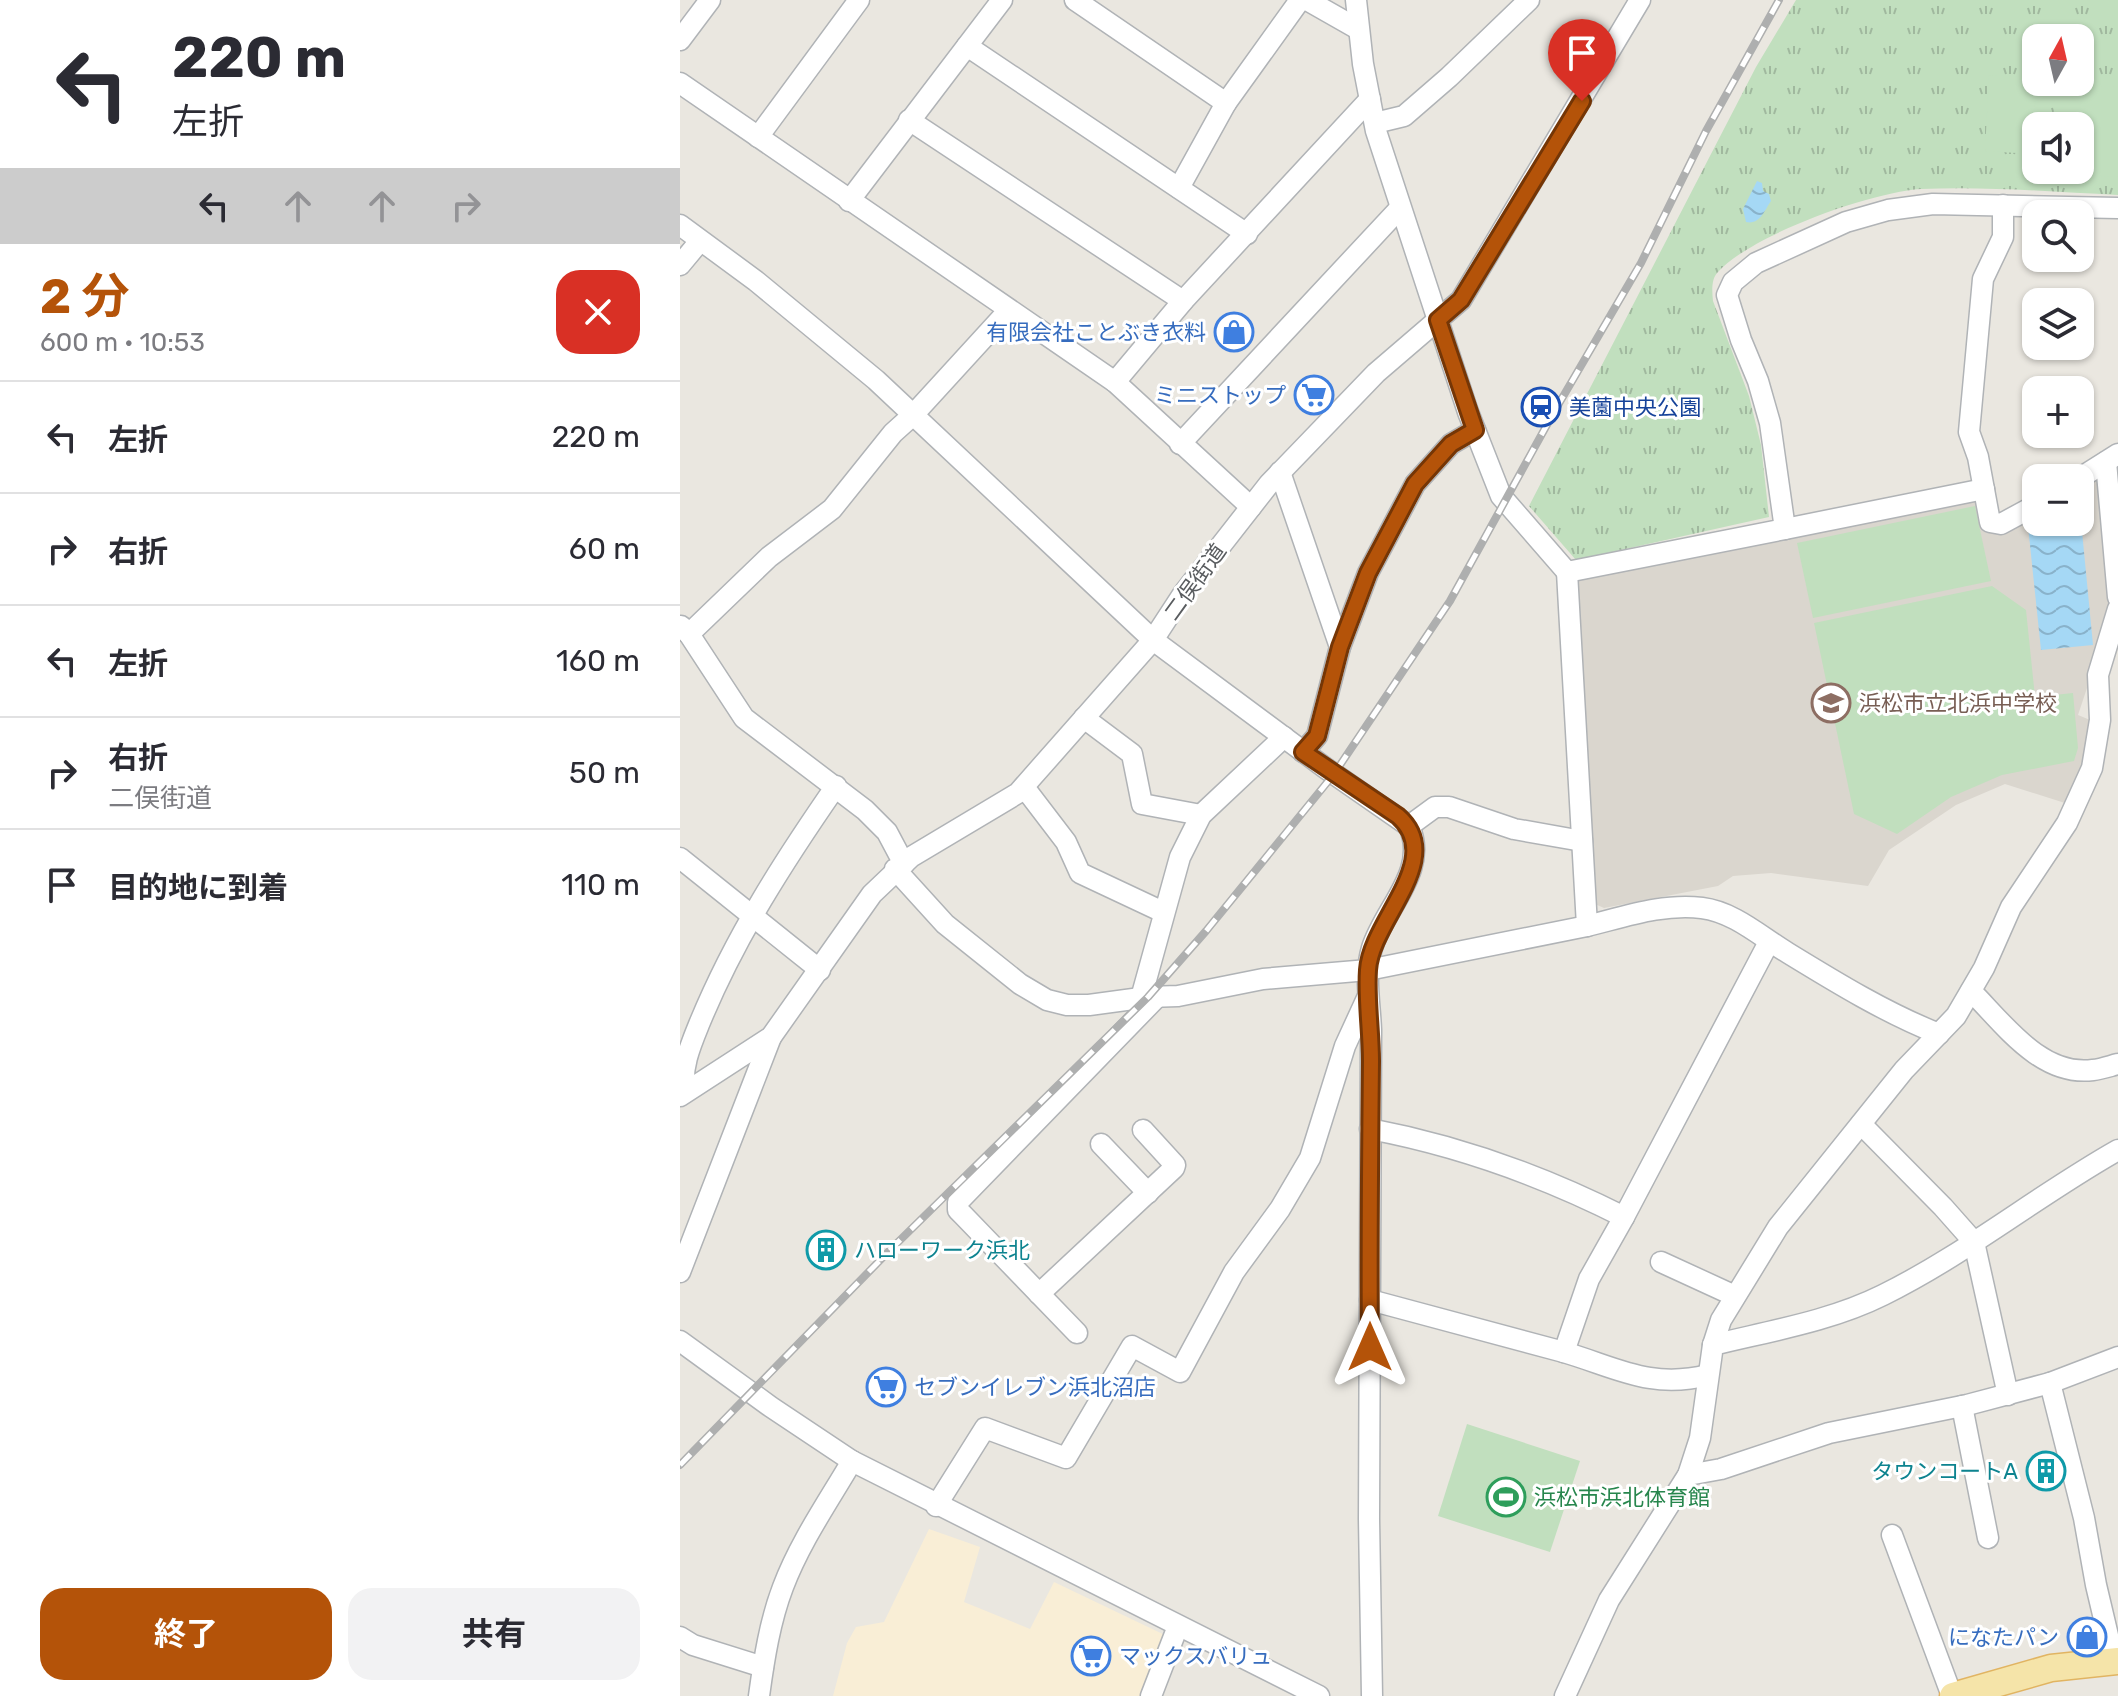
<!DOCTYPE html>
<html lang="ja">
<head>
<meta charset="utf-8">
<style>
  body { margin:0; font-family:Rubik,"Noto Sans JP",sans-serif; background:#f2f2f3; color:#2b2b33; height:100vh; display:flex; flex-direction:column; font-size:30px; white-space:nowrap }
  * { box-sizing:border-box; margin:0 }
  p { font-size:26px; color:#7c7c81 }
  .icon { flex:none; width:44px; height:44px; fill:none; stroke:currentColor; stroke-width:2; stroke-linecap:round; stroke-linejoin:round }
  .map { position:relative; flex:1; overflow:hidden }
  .sheet { display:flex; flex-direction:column; background:#fff; width:680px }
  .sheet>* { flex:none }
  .hud { background:#fff; color:#2b2b33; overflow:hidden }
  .needle { width:52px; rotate:8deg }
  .buttons { position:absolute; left:1342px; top:24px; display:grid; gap:16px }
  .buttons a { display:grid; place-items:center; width:72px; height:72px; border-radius:16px; background:#fff; box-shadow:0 2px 6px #0004; font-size:40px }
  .pin { position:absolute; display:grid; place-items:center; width:68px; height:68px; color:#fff; margin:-82px -34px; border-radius:50% 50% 50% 0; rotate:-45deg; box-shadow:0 0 8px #0007 }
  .pin .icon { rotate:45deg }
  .me { position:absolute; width:88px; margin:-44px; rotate:0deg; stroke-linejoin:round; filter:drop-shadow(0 0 6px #0008) }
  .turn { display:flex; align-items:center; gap:28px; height:168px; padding:0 40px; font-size:36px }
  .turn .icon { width:104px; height:104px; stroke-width:2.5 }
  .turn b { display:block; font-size:56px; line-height:68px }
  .lanes { display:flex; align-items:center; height:76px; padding:0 40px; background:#0003; justify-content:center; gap:40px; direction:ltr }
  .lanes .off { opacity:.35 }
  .round { display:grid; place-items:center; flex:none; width:84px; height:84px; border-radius:24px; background:#f2f2f3 }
  .headline { display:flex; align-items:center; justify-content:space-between; height:136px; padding:0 40px }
  h1 { font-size:48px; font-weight:700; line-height:60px; color:#b45309 }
  .button { display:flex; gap:16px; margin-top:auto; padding:16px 40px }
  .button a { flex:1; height:92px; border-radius:24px; background:#b45309; color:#fff; font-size:32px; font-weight:700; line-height:92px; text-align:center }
  .button a+a { background:#f2f2f3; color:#2b2b33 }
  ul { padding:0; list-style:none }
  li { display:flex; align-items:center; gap:24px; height:112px; padding:0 40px; border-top:2px solid #e1e1e2 }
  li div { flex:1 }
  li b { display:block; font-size:30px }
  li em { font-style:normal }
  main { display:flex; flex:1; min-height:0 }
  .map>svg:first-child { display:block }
  .commercial { fill:#f9eed6 }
  .education { fill:#dad6ce }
  .park { fill:url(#park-tufts); fill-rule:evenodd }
  .pitch { fill:#c1dfbe }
  .water { fill:url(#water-waves) }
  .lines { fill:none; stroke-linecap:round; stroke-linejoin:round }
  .minor-casing { stroke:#b0b3b6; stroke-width:23 }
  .major-casing { stroke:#e1b462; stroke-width:29 }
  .minor { stroke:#fff; stroke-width:20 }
  .major { stroke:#f5e4a9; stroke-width:26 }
  .rail-casing { stroke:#aeafaf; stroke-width:8 }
  .rail { stroke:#fff; stroke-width:5; stroke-dasharray:15; stroke-linecap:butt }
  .route-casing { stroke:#753606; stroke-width:20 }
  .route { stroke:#b45309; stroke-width:14 }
  .labels { text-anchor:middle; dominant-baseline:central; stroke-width:6; stroke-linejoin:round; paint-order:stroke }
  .shop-label { font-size:22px; fill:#366cbe; stroke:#fff; text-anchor:end }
  .transit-label { font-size:22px; fill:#164399; stroke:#fff; text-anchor:start }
  .street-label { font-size:22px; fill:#595c5f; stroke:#fff }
  .education-label { font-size:22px; fill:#785e54; stroke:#fff; text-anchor:start }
  .culture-label { font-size:22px; fill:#0d838f; stroke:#fff; text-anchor:start }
  .leisure-label { font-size:22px; fill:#27864d; stroke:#fff; text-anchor:start }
</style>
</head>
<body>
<main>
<section class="sheet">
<div class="hud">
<div class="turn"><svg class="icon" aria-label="left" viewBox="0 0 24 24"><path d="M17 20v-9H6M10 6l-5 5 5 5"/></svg><div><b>220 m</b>左折</div></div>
<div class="lanes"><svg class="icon" aria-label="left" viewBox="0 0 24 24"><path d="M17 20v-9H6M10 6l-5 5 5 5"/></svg><svg class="icon off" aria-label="ahead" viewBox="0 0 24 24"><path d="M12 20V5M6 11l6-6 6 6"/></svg><svg class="icon off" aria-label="ahead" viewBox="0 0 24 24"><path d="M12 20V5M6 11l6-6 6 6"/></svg><svg class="icon off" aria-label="right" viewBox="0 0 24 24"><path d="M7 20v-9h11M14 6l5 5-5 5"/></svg></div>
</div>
<div class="headline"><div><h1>2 分</h1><p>600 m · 10:53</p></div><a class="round" style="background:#d93025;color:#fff"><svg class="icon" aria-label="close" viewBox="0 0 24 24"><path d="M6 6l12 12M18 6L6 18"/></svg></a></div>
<ul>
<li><svg class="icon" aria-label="left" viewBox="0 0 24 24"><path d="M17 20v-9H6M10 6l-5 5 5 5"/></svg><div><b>左折</b></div><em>220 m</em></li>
<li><svg class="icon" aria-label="right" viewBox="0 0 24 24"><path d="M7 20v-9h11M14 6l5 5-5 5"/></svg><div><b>右折</b></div><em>60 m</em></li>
<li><svg class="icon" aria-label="left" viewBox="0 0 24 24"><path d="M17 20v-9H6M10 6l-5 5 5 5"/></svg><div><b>左折</b></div><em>160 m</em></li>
<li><svg class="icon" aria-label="right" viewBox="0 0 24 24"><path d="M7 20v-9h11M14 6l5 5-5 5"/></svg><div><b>右折</b><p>二俣街道</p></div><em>50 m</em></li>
<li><svg class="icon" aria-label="arrive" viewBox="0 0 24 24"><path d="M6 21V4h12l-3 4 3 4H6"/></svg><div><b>目的地に到着</b></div><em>110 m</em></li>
</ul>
<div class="button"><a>終了</a><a>共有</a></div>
</section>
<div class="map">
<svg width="1438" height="1696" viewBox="0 0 1438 1696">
  <defs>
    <pattern id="park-tufts" width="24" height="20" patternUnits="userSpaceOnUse" patternTransform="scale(2)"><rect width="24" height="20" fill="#c1dfbe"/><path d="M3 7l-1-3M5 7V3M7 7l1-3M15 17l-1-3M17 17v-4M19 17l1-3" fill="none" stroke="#a0b89e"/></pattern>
    <pattern id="water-waves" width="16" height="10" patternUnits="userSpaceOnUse" patternTransform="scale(2)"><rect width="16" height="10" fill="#a5d8f5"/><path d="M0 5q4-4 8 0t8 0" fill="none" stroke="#89b2ca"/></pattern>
  </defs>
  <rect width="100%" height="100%" fill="#eae7e0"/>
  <path class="commercial" d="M 249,1529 L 300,1547 L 284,1602 L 350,1629 L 374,1582 L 489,1637 L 465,1696 L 153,1696 L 167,1643 L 176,1627 L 204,1622 Z"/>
  <path class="education" d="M 1422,474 L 1433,610 L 1398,715 L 1415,722 L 1409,756 L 1388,804 L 1325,784 L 1276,805 L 1209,850 L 1188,886 L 1091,873 L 1053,876 L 1038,886 L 924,908 L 915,904 L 895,581 L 904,575 L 1298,496 L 1305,525 L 1356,510 L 1356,522 L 1400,522 L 1400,482 Z"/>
  <path class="park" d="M 1116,0 L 1438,0 L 1438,195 C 1373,192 1306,186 1241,189 C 1191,192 1071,235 1038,272 C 1031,279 1032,291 1033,301 L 1069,396 L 1081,445 L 1089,517 L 896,560 L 849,506 L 1076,67 ZM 1356,38 L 1400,38 L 1400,82 L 1356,82 ZM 1356,126 L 1400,126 L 1400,170 L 1356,170 Z"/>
  <g class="pitch">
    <path d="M 1309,75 L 1356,78 L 1353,154 L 1305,151 Z"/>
    <path d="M 1375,84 L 1438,87 L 1438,177 L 1370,173 L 1370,170 L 1400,170 L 1400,126 L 1373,126 Z"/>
    <path d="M 1295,506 L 1311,581 L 1133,618 L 1117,543 Z"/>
    <path d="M 1312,586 L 1346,610 L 1355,697 L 1393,693 L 1398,748 L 1394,761 L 1322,775 L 1271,797 L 1217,834 L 1174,814 L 1134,623 Z"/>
    <path d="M 787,1424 L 900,1461 L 870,1552 L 758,1516 Z"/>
  </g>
  <g class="water">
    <path d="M 1077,181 L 1082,183 L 1083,191 L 1089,194 L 1091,201 C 1084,211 1080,225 1066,222 L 1063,209 Z"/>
    <path d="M 1401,521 L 1413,645 L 1361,650 L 1348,526 Z"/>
  </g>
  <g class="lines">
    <g class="minor-casing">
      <g id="minor">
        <path d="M 395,0 L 546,103"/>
        <path d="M 627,0 L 678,29"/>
        <path d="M 676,0 L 683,64 L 696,131 L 788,412 L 821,496 L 887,572 L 1105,529 L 1090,423 L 1078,381 L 1061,340 L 1047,295 L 1053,282 L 1076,263 L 1166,222 L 1208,210 L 1253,204 L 1438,208"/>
        <path d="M 0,40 L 30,0"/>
        <path d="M 287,46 L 567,234"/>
        <path d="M 0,83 L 435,382 L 571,507"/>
        <path d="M 229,120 L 503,301"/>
        <path d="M 695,123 L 724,116 L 769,77 L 849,0"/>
        <path d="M 78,137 L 179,0"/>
        <path d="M 499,188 L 546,103 L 620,0"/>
        <path d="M 169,201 L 322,0"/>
        <path d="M 1323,205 L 1323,237 L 1303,279 L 1289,432 L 1298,457 L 1310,522 L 1321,524 L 1356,505"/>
        <path d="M 0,225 L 76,281 L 196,380 L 473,640 L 644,767 L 729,826 C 749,871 705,907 692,948 C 684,974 690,1003 691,1030 L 689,1519 L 692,1696"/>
        <path d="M 0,265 L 20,241"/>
        <path d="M 435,382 L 503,301 L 690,99"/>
        <path d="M 500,444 L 720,208"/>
        <path d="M 1426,462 L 1438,597"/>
        <path d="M 600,472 L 660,647"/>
        <path d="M 1400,478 L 1438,454"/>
        <path d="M 1105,529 L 1304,489"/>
        <path d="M 1,626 L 9,634 L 64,718 L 185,810 L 207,832 L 224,864"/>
        <path d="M 9,634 L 89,557 L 152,509 L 213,433 L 233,415 L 329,310"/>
        <path d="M 404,718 L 452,754 L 462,804 L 521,815"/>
        <path d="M 623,752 L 637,736 L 660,647 L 688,573 L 735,484 L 771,444 L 795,430"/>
        <path d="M 344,787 L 386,842 L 400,873 L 483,912"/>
        <path d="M 729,826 L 755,807 L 769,807 L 834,829 L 902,841"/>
        <path d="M 0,858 L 140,970"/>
        <path d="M 215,869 L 265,924 L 340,984 L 367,1000 L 387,1005 L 409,1005 L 468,997 L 498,996 L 583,979 L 688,970 L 907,926 L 887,572"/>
        <path d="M 907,926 C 944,917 983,903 1022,908 C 1054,912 1080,936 1108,953 C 1157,983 1206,1013 1259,1034"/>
        <path d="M 1291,991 C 1324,1024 1361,1077 1413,1070 C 1422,1069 1430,1066 1438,1064"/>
        <path d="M 461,998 L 500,857 L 521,815 L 604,737"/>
        <path d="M 5,1092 C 0,1069 11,1044 20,1022 C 55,937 104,861 156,786"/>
        <path d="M 0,1096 L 91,1037 L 192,894 L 231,857 L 338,793 L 473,640 L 503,594 L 589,484 L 696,373 L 781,300 L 960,0"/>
        <path d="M 1181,1124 L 1263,1207 L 1294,1242 L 1328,1395"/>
        <path d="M 690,1129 C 780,1146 863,1176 944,1217"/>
        <path d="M 421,1144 L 468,1193"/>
        <path d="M 981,1262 L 1055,1296"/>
        <path d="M 0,1272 L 91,1037"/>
        <path d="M 359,1294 L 494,1168 L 495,1165 L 463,1130"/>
        <path d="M 690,1300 C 753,1317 816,1334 880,1351 C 934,1366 969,1390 1028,1375"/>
        <path d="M 397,1333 L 283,1215 L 278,1210 L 278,1202 L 477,997"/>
        <path d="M 0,1341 L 91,1407 L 172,1461 L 639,1696"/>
        <path d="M 1033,1345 L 1041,1320 L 1098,1227 L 1224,1070 L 1276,1016 L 1304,968 L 1331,907 L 1387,823 L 1412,768 L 1420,720 L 1418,675 L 1438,609"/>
        <path d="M 884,1352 L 909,1279 L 944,1217 L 1089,942"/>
        <path d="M 1370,1383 L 1404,1518 L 1416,1585 L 1434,1661"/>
        <path d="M 1282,1406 L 1308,1538"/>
        <path d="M 1008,1475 L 1041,1469 L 1149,1433 L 1287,1405 L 1370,1383 L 1438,1357"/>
        <path d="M 256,1506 L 305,1428 L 386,1458 L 452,1346 L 500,1372 L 554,1272 L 600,1209 L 630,1158 L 665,1046 L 688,996"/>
        <path d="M 1212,1535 L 1272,1696"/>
        <path d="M 0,1637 L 13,1645 L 83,1667"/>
        <path d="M 79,1696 C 84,1659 90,1621 103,1587 C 120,1542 148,1502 172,1461"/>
        <path d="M 471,1696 L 498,1626"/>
        <path d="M 885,1696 L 929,1600 L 1008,1475 L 1020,1438 L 1033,1345 C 1090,1331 1151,1321 1203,1295 C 1286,1254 1358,1195 1438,1150"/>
      </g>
    </g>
    <g class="major-casing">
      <path id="major" d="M 1273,1696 L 1371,1668 L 1438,1661"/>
    </g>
    <use href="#minor" class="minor"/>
    <use href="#major" class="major"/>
    <g class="rail-casing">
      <path id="rail" d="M 0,1465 L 212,1248 L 468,997 L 526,931 L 654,774 L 770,601 L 874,412 L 961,263 L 1026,131 L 1099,0"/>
    </g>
    <use href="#rail" class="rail"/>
  </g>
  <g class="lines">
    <g class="route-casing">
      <path id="route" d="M 690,1347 C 689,1252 690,1156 691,1061 C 691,1031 686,999 688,970 C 691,920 767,859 718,816 L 623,752 L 637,736 L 660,647 L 688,573 L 735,484 L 771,444 L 795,430 L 758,320 L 781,300 L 902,101"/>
    </g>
    <use href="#route" class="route"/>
  </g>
  <defs>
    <g id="shop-ring" transform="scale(2)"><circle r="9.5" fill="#fff" stroke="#3f7fe0" stroke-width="1.5"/><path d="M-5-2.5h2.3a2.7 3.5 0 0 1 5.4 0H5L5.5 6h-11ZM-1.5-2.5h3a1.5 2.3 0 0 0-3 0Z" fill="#3f7fe0"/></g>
    <g id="supermarket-ring" transform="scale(2)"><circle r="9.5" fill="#fff" stroke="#3f7fe0" stroke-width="1.5"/><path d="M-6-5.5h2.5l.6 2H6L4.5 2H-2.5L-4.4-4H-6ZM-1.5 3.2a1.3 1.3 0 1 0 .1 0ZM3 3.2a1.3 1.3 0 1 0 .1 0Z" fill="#3f7fe0"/></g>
    <g id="station-ring" transform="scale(2)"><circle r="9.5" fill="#fff" stroke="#1a4fb4" stroke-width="1.5"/><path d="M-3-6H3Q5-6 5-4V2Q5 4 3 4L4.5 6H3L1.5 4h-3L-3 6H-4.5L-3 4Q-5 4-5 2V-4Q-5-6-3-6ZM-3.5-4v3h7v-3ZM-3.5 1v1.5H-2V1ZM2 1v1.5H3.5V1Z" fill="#1a4fb4"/></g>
    <g id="school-ring" transform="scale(2)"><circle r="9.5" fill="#fff" stroke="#8d6e63" stroke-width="1.5"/><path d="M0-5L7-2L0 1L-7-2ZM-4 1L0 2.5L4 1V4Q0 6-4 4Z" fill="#8d6e63"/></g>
    <g id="building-ring" transform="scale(2)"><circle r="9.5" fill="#fff" stroke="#0f9aa8" stroke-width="1.5"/><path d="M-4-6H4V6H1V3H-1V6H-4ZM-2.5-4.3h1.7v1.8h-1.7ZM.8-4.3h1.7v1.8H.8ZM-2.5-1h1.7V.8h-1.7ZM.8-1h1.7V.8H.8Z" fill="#0f9aa8"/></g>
    <g id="stadium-ring" transform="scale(2)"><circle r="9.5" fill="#fff" stroke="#2e9e5b" stroke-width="1.5"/><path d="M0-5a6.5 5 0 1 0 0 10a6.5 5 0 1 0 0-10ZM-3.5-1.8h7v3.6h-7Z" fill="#2e9e5b"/></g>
  </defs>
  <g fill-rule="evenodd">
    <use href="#shop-ring" x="554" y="332"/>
    <use href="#supermarket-ring" x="634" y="395"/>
    <use href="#station-ring" x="861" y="407"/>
    <use href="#school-ring" x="1151" y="703"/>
    <use href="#building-ring" x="146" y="1250"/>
    <use href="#supermarket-ring" x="206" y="1387"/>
    <use href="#building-ring" x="1366" y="1471"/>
    <use href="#stadium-ring" x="826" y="1497"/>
    <use href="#shop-ring" x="1407" y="1637"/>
    <use href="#supermarket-ring" x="411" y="1656"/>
  </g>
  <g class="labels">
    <g class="shop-label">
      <text x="526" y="332">有限会社ことぶき衣料</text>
      <text x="606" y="395">ミニストップ</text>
      <text x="234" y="1387" text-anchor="start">セブンイレブン浜北沼店</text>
      <text x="1379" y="1637">になたパン</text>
      <text x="439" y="1656" text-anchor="start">マックスバリュ</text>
    </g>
    <g class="transit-label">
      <text x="889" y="407">美薗中央公園</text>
    </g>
    <g class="street-label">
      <text transform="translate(515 582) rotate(-54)">二俣街道</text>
    </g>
    <g class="education-label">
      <text x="1179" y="703">浜松市立北浜中学校</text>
    </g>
    <g class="culture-label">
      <text x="174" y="1250">ハローワーク浜北</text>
      <text x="1338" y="1471" text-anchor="end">タウンコートA</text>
    </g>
    <g class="leisure-label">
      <text x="854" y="1497">浜松市浜北体育館</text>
    </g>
  </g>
</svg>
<div class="buttons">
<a><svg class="needle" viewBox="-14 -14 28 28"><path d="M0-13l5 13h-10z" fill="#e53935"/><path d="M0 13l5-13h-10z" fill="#7c7c81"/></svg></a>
<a><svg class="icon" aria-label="sound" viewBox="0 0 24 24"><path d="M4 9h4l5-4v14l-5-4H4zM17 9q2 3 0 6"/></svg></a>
<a><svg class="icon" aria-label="search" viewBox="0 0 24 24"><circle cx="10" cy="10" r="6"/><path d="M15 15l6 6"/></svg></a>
<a><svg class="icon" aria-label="layers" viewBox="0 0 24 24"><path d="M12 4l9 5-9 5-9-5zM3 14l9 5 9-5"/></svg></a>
<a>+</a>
<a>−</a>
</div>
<div class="pin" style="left:902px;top:101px;background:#d93025"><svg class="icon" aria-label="arrive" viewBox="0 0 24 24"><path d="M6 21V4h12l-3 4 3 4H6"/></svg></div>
<svg class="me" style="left:690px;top:1347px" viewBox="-20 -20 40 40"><path d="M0-17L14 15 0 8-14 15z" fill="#b45309" stroke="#fff" stroke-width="4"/></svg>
</div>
</main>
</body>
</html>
